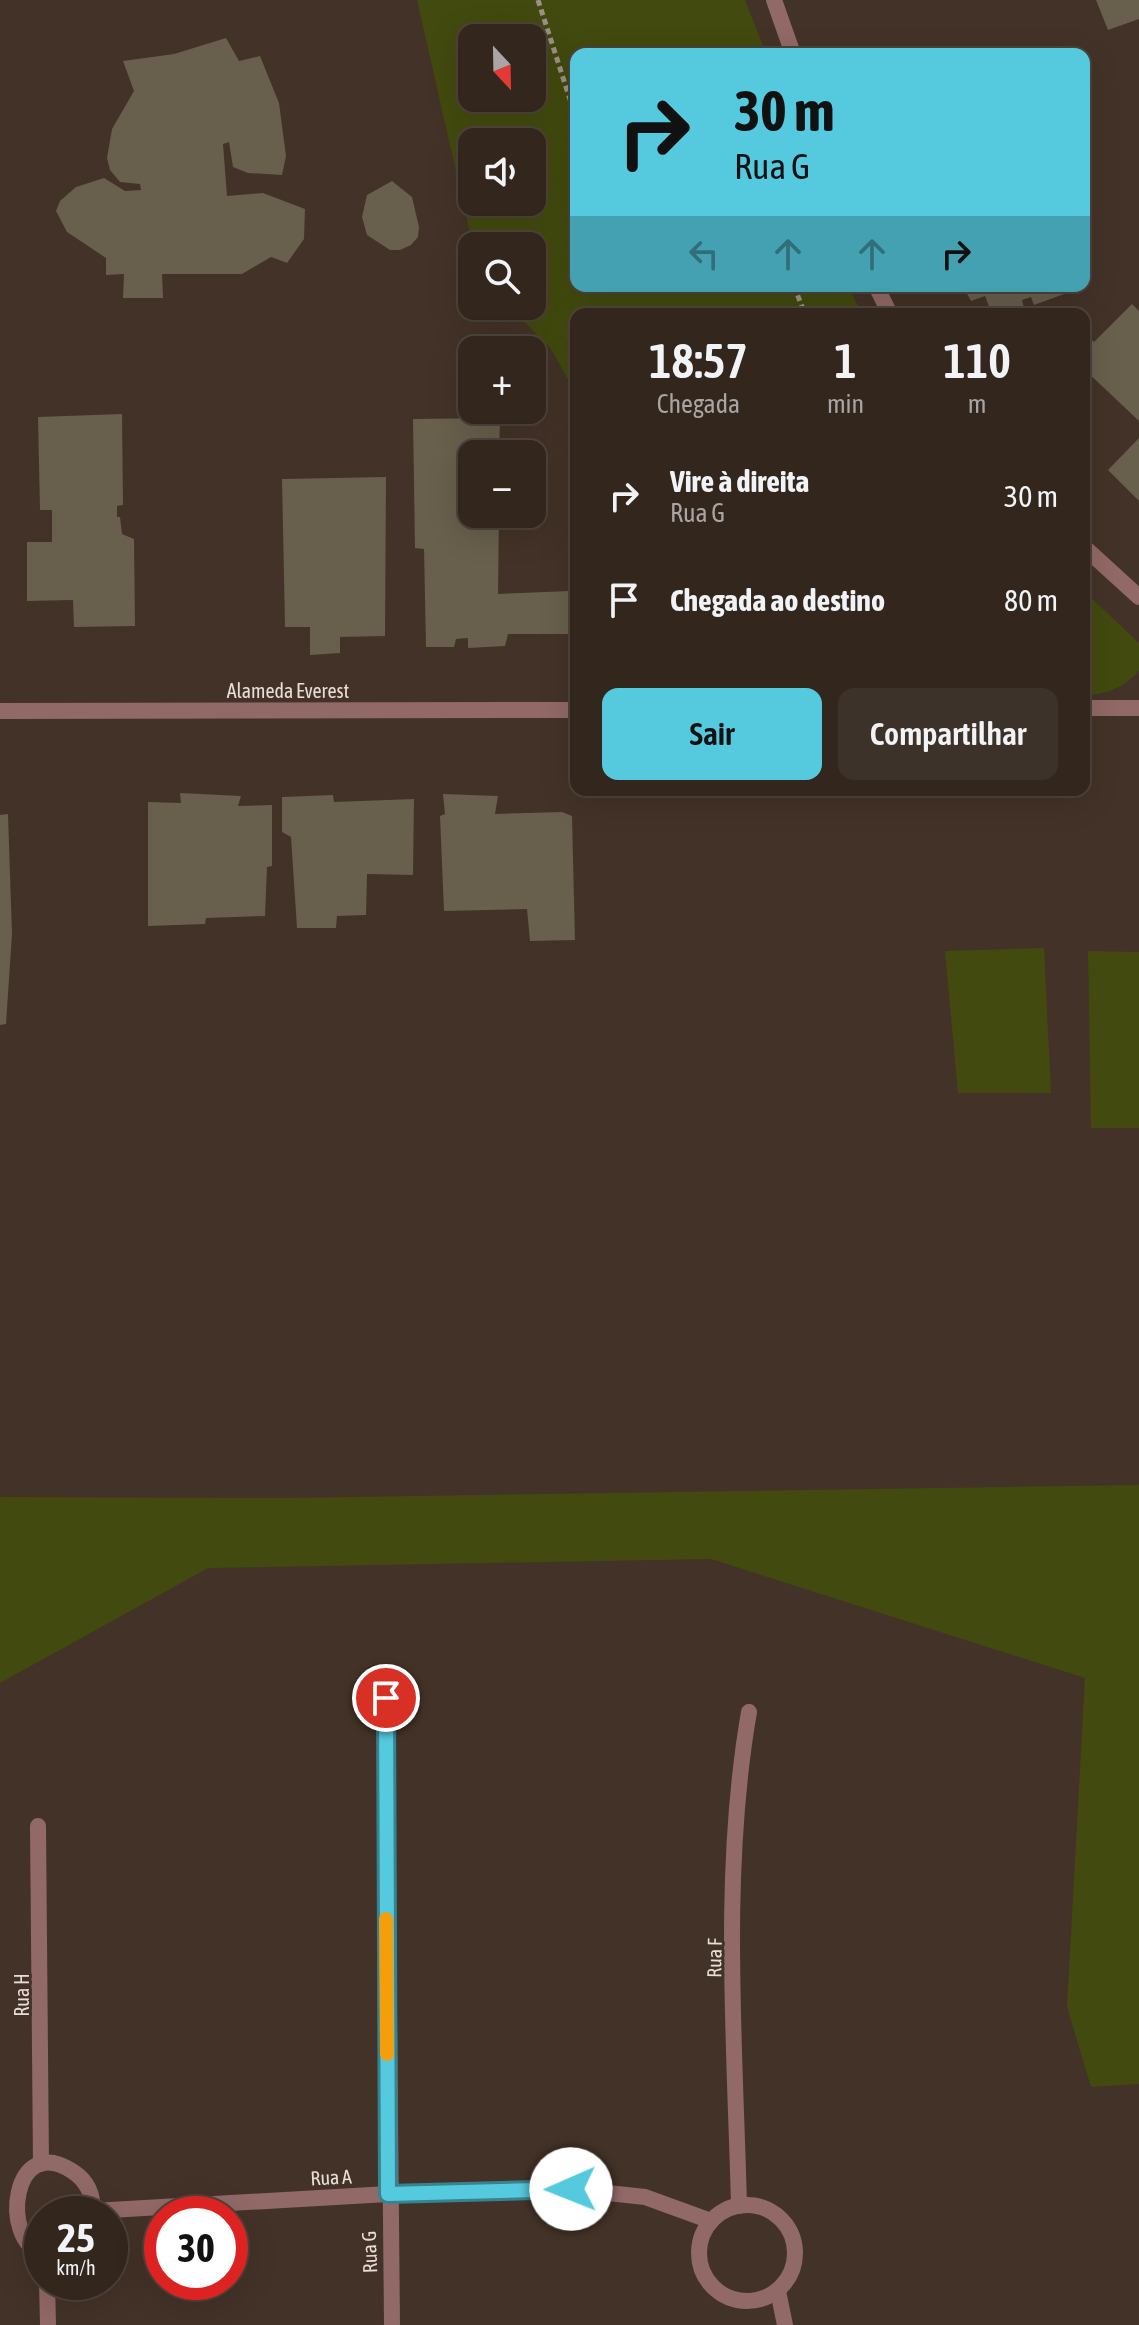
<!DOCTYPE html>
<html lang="pt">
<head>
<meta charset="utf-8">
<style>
  body { margin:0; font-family:"Asap Condensed",sans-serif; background:#3d322a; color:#f1f3f6; height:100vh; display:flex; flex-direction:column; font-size:30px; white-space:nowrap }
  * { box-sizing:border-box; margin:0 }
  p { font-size:26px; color:#a8a5a4 }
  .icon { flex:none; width:44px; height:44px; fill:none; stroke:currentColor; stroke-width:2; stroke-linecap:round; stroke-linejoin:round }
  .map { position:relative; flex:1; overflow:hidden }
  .side { position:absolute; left:570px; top:308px; width:520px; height:488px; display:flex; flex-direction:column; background:#32261d; border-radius:16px; box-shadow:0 8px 32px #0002,0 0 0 2px #4d433b }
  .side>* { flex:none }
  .banner { position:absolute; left:570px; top:48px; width:520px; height:244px; border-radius:16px; box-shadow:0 8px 32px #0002,0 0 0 2px #4d433b; background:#55cadf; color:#111; overflow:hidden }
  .needle { width:52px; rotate:158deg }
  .buttons { position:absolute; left:458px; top:24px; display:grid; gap:16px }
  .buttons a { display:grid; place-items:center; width:88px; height:88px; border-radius:16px; background:#32261d; box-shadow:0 8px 32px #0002,0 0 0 2px #4d433b; font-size:40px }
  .speed { position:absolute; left:24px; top:2196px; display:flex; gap:16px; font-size:40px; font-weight:700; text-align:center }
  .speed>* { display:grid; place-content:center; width:104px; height:104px; border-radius:50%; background:#32261d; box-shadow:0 8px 32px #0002,0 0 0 2px #4d433b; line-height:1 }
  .speed small { font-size:20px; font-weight:400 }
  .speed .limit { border:12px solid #d22; background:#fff; color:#111 }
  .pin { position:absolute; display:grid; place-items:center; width:68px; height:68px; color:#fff; margin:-34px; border:4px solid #fff; border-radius:50%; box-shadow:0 2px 8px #0007 }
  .me { position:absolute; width:88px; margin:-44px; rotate:269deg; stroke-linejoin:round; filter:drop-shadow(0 0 6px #0008) }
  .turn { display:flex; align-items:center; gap:28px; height:168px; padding:0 32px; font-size:36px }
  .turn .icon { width:104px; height:104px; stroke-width:2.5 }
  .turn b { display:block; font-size:56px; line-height:68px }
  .lanes { display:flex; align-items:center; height:76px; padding:0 32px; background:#0003; justify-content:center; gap:40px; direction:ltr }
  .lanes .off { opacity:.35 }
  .eta { display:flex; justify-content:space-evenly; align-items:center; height:136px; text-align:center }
  .eta b { font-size:48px; font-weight:600; line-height:56px }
  .cta { display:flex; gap:16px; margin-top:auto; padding:16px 32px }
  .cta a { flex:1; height:92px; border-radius:16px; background:#55cadf; color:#111; font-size:32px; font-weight:600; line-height:92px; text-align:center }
  .cta a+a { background:#3d322a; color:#f1f3f6 }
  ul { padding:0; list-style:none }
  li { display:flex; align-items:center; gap:24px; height:104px; padding:0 32px }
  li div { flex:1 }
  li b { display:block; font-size:30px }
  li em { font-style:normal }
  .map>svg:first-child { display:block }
  .green { fill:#424a0f; fill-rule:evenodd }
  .building { fill:#685f4c }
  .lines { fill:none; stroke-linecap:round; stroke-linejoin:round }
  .path { stroke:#9e9087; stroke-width:5; stroke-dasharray:6 4; stroke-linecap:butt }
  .minor { stroke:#916966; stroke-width:16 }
  .route-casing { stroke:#378391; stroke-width:20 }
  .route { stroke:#55cadf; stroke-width:14 }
  .slow { stroke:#f59e0b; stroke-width:14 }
  .labels { text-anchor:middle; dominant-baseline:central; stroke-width:6; stroke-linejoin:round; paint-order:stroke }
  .street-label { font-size:20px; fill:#e9ded7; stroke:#433227 }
</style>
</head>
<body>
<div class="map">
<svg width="1139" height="2325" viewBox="0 0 1139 2325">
  <rect width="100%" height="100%" fill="#433227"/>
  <g class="green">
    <path d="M 417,0 L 745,0 L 766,54 L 576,54 L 576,286 L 848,286 L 862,314 L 576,314 L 576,394 L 551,349 L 509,306 L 532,306 L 532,246 L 473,246 ZM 472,38 L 532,38 L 532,98 L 472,98 ZM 472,142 L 532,142 L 532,202 L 472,202 Z"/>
    <path d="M 1084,591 L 1139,643 L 1139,671 C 1125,687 1106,695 1084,695 Z"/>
    <path d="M 1044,948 L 1051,1093 L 958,1093 L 945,951 Z"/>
    <path d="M 1088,951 L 1139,952 L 1139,1128 L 1091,1128 Z"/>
    <path d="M 1139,1485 L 1139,2084 L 1091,2087 L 1067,2007 L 1085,1678 L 711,1559 L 208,1568 L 0,1683 L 0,1497 L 286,1498 Z"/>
  </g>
  <g class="building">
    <path d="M 1096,0 L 1139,0 L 1139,19 L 1108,30 Z"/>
    <path d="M 226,38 L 239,61 L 260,56 L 279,103 L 286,156 L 282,175 L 248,173 L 233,167 L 229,142 L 223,144 L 227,196 L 263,193 L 305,209 L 304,239 L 287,263 L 271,257 L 242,274 L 162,274 L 163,298 L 123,298 L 124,274 L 106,275 L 106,258 L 67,232 L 56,211 L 60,201 L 76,187 L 104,178 L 125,191 L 141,190 L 140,184 L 120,182 L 110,170 L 107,158 L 112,129 L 134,91 L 123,61 L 174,54 Z"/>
    <path d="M 392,181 L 412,197 L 419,227 L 418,237 L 411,245 L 400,250 L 390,250 L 367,235 L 362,217 L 367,195 Z"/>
    <path d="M 963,286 L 1086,286 L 1034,305 L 1031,297 L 1022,300 L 1024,308 L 992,314 L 985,296 L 971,301 Z"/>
    <path d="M 1132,304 L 1139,311 L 1139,421 L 1084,369 L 1084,333 L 1094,342 Z"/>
    <path d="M 122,414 L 123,505 L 117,506 L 117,517 L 120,517 L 122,534 L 134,539 L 135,626 L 74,627 L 73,600 L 27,601 L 27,542 L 52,542 L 52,510 L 40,510 L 38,417 Z"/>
    <path d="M 500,418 L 499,454 L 472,454 L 472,514 L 499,514 L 498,594 L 570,591 L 570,634 L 508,634 L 505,646 L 468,648 L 468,638 L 456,639 L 454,647 L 426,647 L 424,549 L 415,548 L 413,419 Z"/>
    <path d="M 1139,438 L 1139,501 L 1108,470 Z"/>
    <path d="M 386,477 L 385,636 L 340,637 L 340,653 L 310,655 L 310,627 L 285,627 L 282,479 Z"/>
    <path d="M 180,793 L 241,796 L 238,806 L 272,805 L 272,866 L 267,867 L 265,916 L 206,918 L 205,924 L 148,926 L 148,802 L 181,803 Z"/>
    <path d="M 443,794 L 498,796 L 495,814 L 562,812 L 572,816 L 575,940 L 530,941 L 527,909 L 444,911 L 440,816 L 445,814 Z"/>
    <path d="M 333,795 L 334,802 L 414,799 L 413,875 L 367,874 L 366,915 L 337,916 L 336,928 L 297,928 L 291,837 L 282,832 L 282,797 Z"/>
    <path d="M 8,814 L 12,934 L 6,1024 L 0,1025 L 0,815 Z"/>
  </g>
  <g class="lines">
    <g class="path">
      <path d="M 538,0 L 576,118"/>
      <path d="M 794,286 L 805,314"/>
    </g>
    <g class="minor">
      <path d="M 774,0 L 793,54"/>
      <path d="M 876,286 L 890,314"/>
      <path d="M 1084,547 L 1139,597"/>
      <path d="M 1084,708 L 1139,708"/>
      <path d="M 0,711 L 576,710"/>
      <path d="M 386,1698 L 392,2325"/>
      <path d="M 38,1826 L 41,2164"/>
      <circle cx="747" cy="2253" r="48"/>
      <path d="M 739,2206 C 735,2043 721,1873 749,1712"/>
      <path d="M 93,2211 L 388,2194 L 571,2189 L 645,2197 L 711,2221"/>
      <path d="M 42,2253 C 0,2240 12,2132 72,2171 C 88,2181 94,2196 92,2214"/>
      <path d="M 47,2282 L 48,2325"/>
      <path d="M 778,2291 L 785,2325"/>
    </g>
  </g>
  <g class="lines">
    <g class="route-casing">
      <path id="route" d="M 386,1698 L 388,2194 L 571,2189"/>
    </g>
    <use href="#route" class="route"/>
    <path class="slow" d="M 386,1919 L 387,2054"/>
  </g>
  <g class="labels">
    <g class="street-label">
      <text x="288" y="690">Alameda Everest</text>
      <text transform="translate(714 1958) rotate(-89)">Rua F</text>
      <text transform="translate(21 1995) rotate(-90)">Rua H</text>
      <text transform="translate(331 2177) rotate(-3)">Rua A</text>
      <text transform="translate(369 2252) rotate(-92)">Rua G</text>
    </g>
  </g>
</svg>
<div class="buttons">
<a><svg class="needle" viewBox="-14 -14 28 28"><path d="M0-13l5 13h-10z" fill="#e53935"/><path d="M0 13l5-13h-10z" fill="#a8a5a4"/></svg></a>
<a><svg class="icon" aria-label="sound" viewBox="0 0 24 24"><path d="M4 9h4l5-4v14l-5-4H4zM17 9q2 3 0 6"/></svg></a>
<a><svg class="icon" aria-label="search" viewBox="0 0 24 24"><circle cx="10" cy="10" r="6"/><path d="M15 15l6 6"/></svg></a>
<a>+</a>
<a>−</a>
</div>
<div class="speed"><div>25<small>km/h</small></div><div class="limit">30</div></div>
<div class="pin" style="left:386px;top:1698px;background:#d93025"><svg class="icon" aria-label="arrive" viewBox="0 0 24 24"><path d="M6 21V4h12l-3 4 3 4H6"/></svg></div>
<svg class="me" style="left:571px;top:2189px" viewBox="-20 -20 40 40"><circle r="19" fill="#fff"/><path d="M0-13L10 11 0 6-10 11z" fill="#55cadf"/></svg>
<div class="banner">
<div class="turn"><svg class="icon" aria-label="right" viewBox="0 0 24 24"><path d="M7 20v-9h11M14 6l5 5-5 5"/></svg><div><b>30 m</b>Rua G</div></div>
<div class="lanes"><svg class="icon off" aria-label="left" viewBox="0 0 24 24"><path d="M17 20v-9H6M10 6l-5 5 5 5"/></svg><svg class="icon off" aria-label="ahead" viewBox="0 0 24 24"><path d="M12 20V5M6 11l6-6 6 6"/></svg><svg class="icon off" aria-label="ahead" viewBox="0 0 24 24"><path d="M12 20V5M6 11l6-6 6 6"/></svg><svg class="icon" aria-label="right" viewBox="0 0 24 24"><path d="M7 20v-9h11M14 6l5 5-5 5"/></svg></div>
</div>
<section class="side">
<div class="eta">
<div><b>18:57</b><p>Chegada</p></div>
<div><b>1</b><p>min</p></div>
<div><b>110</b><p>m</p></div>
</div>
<ul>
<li><svg class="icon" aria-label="right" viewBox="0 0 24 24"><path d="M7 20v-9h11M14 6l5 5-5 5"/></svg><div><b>Vire à direita</b><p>Rua G</p></div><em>30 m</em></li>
<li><svg class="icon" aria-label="arrive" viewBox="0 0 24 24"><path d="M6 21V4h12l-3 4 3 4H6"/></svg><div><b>Chegada ao destino</b></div><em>80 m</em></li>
</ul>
<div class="cta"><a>Sair</a><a>Compartilhar</a></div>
</section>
</div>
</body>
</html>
